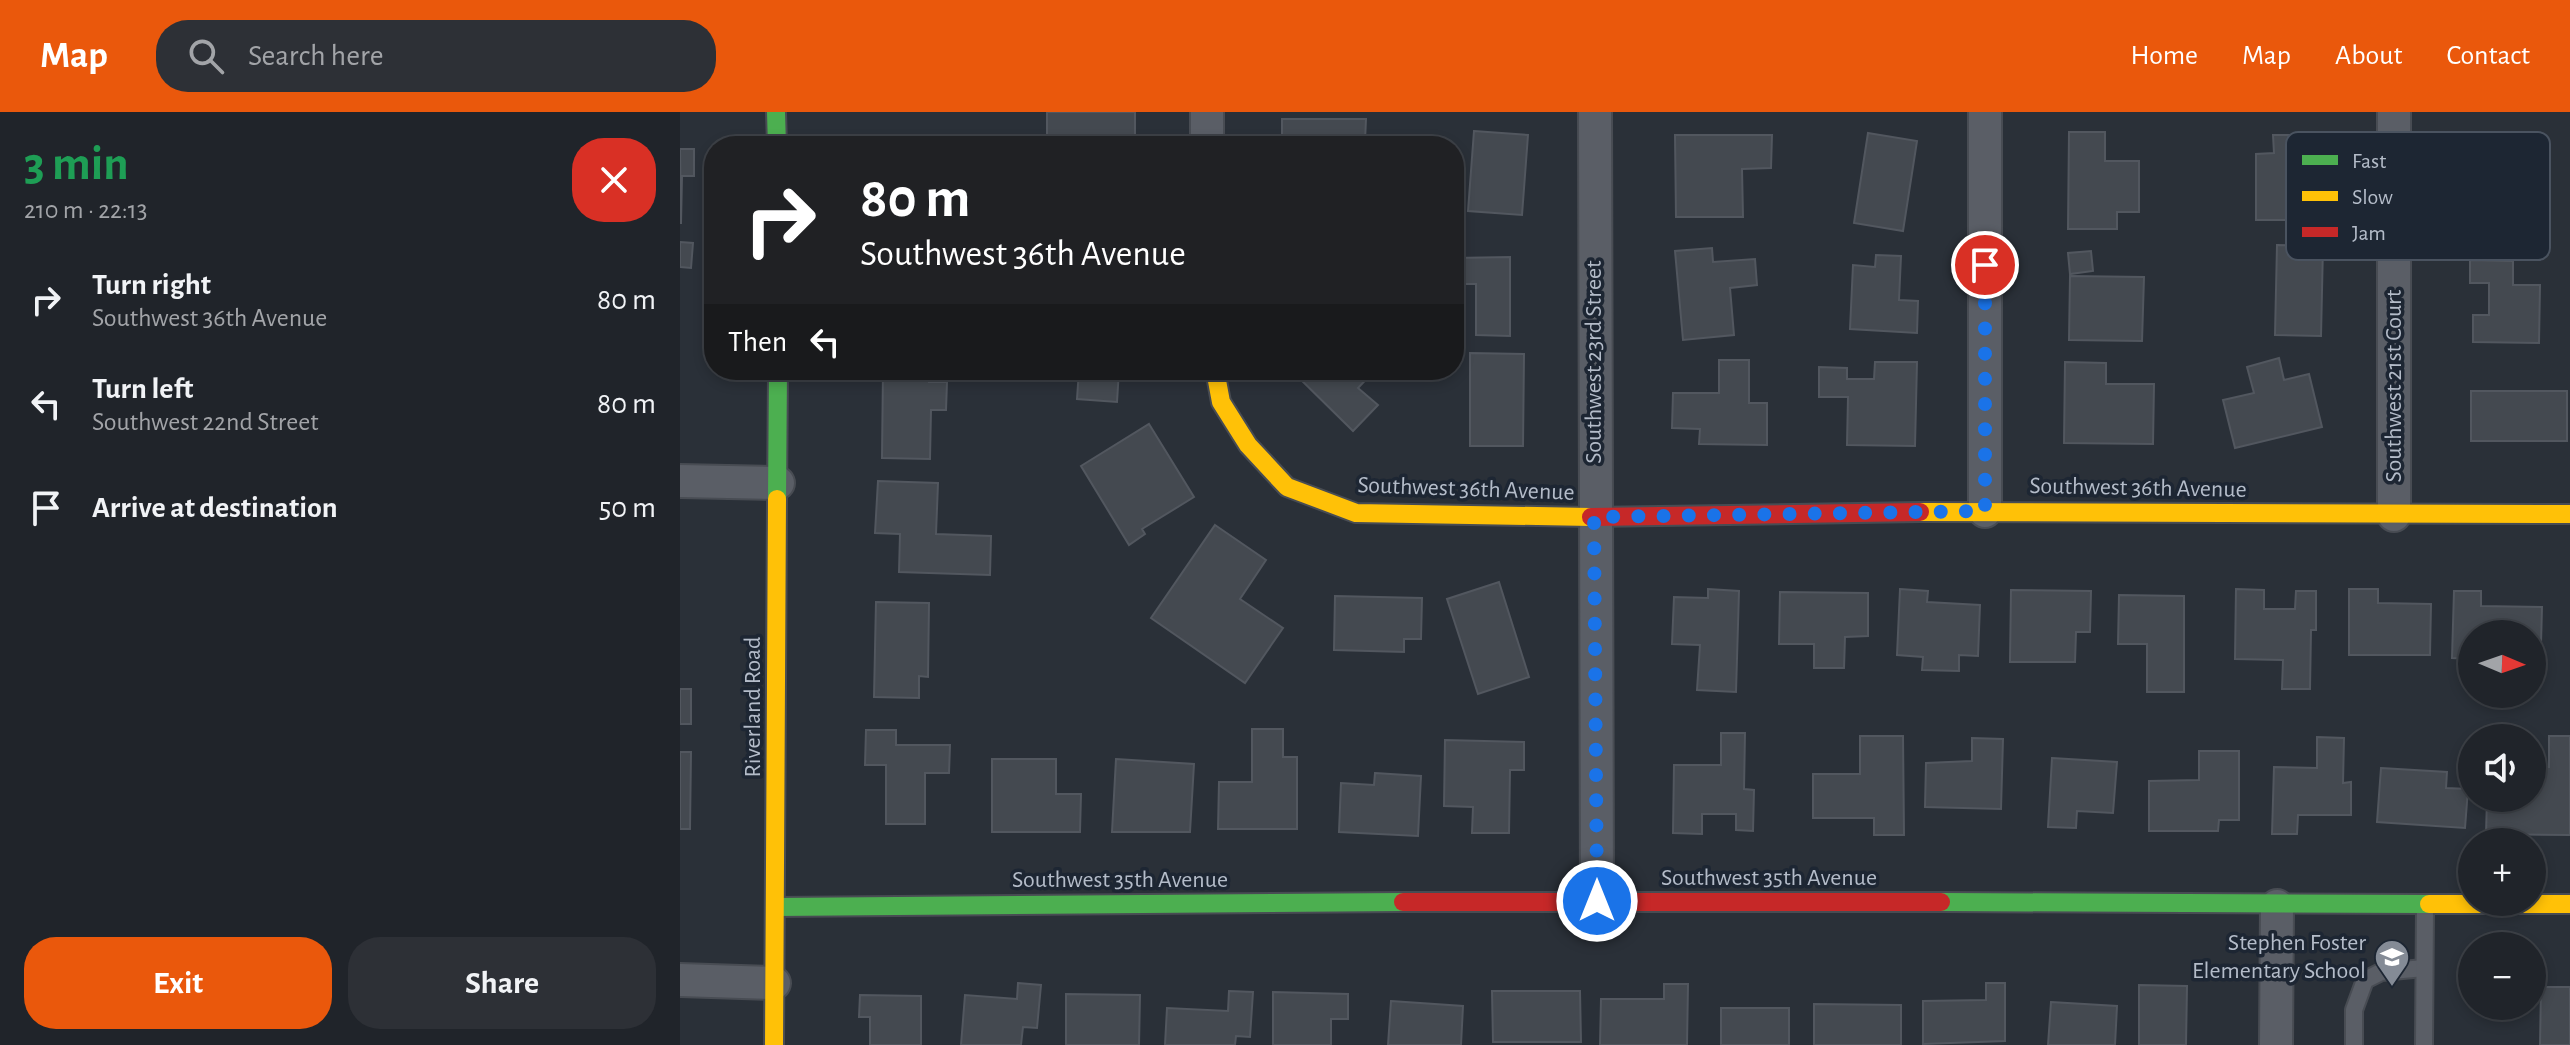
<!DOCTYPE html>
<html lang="en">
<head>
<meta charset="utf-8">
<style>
  body { margin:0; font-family:"Alegreya Sans",sans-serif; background:#2d3036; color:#f1f3f6; height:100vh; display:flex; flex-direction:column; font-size:30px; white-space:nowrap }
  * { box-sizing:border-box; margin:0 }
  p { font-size:26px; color:#a2a4a8 }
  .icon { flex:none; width:44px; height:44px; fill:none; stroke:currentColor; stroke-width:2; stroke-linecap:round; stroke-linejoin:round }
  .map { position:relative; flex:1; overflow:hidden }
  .sheet { display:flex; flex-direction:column; background:#20242a; width:680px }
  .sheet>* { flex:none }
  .hud { position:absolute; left:24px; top:24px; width:760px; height:244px; border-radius:32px; box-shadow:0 4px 12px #0003,0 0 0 2px #3d4147; background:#202124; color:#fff; overflow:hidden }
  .needle { width:52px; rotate:92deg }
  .tools { position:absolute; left:1778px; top:508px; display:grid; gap:16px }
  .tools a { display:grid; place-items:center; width:88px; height:88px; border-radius:50%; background:#20242a; box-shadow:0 4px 12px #0003,0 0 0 2px #3d4147; font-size:40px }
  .pin { position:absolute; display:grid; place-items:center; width:68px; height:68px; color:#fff; margin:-34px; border:4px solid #fff; border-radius:50%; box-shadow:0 2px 8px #0007 }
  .me { position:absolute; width:88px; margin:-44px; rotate:0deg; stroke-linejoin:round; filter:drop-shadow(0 0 6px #0008) }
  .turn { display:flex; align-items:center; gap:28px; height:168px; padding:0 24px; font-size:36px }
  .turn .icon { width:104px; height:104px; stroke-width:2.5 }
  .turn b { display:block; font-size:56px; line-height:68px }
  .then { display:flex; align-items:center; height:76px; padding:0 24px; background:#0003; gap:16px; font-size:30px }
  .round { display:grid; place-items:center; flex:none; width:84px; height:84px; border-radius:32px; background:#2d3036 }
  .summary { display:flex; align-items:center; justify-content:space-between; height:136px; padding:0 24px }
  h1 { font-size:48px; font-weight:700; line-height:60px; color:#1e9e55 }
  .button { display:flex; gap:16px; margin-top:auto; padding:16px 24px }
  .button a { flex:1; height:92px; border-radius:32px; background:#ea580c; color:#fff; font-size:32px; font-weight:700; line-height:92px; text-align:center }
  .button a+a { background:#2d3036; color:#f1f3f6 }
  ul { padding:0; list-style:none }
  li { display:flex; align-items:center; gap:24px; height:104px; padding:0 24px }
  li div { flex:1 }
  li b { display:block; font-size:30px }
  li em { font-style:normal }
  header { display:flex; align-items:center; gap:48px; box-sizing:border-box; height:112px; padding:0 40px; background:#ea580c; color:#fff }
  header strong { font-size:38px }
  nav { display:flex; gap:44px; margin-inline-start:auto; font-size:28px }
  .search { width:560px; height:72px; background:#2d3036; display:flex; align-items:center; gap:20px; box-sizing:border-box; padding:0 28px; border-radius:32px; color:#a2a4a8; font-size:30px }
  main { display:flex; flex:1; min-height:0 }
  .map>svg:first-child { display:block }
  .building { fill:#444950; stroke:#52575f; stroke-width:2 }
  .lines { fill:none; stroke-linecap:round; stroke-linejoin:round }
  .lane-casing { stroke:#484c53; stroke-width:20 }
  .street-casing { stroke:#484c53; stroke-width:36 }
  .fast-casing { stroke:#484c53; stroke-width:22 }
  .slow-casing { stroke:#484c53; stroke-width:22 }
  .jam-casing { stroke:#484c53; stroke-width:22 }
  .lane { stroke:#5a5e66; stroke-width:16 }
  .street { stroke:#5a5e66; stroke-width:32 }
  .fast { stroke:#4caf50; stroke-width:18 }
  .slow { stroke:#ffc107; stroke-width:18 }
  .jam { stroke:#c62828; stroke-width:18 }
  .route { stroke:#1a73e8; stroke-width:14; stroke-dasharray:0 25.2 }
  .labels { text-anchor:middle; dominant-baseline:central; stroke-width:7; stroke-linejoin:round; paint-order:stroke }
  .street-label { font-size:24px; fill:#b4bcc9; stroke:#1d2633 }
  .poi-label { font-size:24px; fill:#b4bcc9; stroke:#1d2633; text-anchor:end }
  .key { fill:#1d2633; stroke:#4a5360; stroke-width:2 }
  .key-label { font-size:22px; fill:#b4bcc9 }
</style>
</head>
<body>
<header>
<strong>Map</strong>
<div class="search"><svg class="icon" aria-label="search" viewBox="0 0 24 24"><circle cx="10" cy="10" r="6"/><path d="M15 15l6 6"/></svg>Search here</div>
<nav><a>Home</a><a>Map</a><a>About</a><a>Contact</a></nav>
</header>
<main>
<section class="sheet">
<div class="summary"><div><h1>3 min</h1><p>210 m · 22:13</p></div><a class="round" style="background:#d93025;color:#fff"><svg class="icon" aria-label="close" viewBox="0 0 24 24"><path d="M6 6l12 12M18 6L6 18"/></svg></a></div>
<ul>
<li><svg class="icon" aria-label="right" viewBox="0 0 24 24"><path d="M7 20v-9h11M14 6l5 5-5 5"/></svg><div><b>Turn right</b><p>Southwest 36th Avenue</p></div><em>80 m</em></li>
<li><svg class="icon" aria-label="left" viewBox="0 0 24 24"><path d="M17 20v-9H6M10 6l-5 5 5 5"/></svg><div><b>Turn left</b><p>Southwest 22nd Street</p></div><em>80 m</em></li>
<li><svg class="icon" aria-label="arrive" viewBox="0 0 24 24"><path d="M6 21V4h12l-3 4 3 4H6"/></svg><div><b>Arrive at destination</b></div><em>50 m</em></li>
</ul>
<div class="button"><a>Exit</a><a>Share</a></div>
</section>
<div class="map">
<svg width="1890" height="933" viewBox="0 0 1890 933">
  <rect width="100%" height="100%" fill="#2a3038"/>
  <g class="building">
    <path d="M 367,0 L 455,0 L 455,25 L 438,25 L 438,34 L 367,34 Z"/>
    <path d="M 602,7 L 686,7 L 685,29 L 656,29 L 656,34 L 602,34 Z"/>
    <path d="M 794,19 L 848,23 L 842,103 L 788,99 Z"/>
    <path d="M 1389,20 L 1425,20 L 1425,49 L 1459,49 L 1459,100 L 1437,100 L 1437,117 L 1388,117 Z"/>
    <path d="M 1188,21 L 1237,29 L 1223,119 L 1174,111 Z"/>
    <path d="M 995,23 L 1092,23 L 1091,56 L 1062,57 L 1063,105 L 996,105 Z"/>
    <path d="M 1593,23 L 1642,23 L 1643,108 L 1576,108 L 1576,42 L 1594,41 Z"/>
    <path d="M 245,24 L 246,34 L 195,34 L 195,27 Z"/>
    <path d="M 0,37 L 14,37 L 14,64 L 2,64 L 1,112 Z"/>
    <path d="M 0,130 L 13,131 L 11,156 L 0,155 Z"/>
    <path d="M 1597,133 L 1643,134 L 1641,224 L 1595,223 Z"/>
    <path d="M 1032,136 L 1033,150 L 1075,147 L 1077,173 L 1050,176 L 1054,223 L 1003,228 L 995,139 Z"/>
    <path d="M 1411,139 L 1413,159 L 1390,162 L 1388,141 Z"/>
    <path d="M 1196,143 L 1221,144 L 1219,188 L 1238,189 L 1237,221 L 1170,217 L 1173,153 L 1195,155 Z"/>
    <path d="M 830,145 L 830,224 L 796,223 L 796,172 L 774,172 L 774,146 Z"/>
    <path d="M 1790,148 L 1833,149 L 1833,173 L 1860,173 L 1859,231 L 1793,230 L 1793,203 L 1809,203 L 1809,171 L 1790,171 Z"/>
    <path d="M 1390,164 L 1464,165 L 1462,229 L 1389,228 Z"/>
    <path d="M 790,241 L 844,242 L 843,334 L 790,334 Z"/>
    <path d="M 1599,246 L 1604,268 L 1629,262 L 1642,315 L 1555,336 L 1543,288 L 1574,281 L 1567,255 Z"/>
    <path d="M 1039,248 L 1069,248 L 1069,291 L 1087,291 L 1087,333 L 1019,332 L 1020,317 L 992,316 L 993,281 L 1039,281 Z"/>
    <path d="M 1195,250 L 1237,250 L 1235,334 L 1167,333 L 1168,285 L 1139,285 L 1139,255 L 1167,256 L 1167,267 L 1194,267 Z"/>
    <path d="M 1385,250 L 1426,251 L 1426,272 L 1474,272 L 1473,332 L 1384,331 Z"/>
    <path d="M 203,258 L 249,258 L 249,270 L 267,270 L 266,298 L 251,298 L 250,347 L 202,346 Z"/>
    <path d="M 399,258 L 439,258 L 437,290 L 397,287 Z"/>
    <path d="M 611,258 L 695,258 L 678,276 L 698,293 L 673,319 Z"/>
    <rect x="1791" y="279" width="96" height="50"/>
    <path d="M 469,312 L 514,385 L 462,417 L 465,422 L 449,433 L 401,354 Z"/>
    <path d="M 198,369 L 258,371 L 256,422 L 311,424 L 310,463 L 219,460 L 220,422 L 195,421 Z"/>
    <path d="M 535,413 L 586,448 L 560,487 L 603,516 L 565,571 L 471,506 Z"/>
    <path d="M 819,470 L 849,565 L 798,582 L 767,487 Z"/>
    <path d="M 1028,477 L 1059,479 L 1056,580 L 1017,578 L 1020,533 L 992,532 L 994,485 L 1028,486 Z"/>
    <path d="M 1220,477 L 1248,479 L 1247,490 L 1300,493 L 1298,544 L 1279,543 L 1279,559 L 1242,558 L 1243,545 L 1217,543 Z"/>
    <path d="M 1556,477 L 1584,478 L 1584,497 L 1615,497 L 1616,479 L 1636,479 L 1636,518 L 1631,518 L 1630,577 L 1602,577 L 1603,548 L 1555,547 Z"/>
    <path d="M 1669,477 L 1698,477 L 1698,491 L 1751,492 L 1750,543 L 1669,543 Z"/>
    <path d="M 1331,478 L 1411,479 L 1410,520 L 1396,520 L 1395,550 L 1330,550 Z"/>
    <path d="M 1774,479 L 1801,479 L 1801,494 L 1862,495 L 1861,532 L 1852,532 L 1852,522 L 1792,522 L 1792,547 L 1772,546 Z"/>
    <path d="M 1100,480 L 1188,481 L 1188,524 L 1165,525 L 1164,556 L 1134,556 L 1134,532 L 1099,532 Z"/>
    <path d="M 1439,483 L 1504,484 L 1504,580 L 1467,580 L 1467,532 L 1438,532 Z"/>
    <path d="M 655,484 L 742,486 L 741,527 L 724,527 L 724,540 L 654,538 Z"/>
    <path d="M 196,490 L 249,491 L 248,565 L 239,564 L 239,586 L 194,585 Z"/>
    <rect x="0" y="577" width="11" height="35"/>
    <path d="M 572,617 L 603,617 L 603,645 L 617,645 L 617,717 L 538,717 L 539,670 L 572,670 Z"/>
    <path d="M 186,618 L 216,618 L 216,633 L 270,633 L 269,661 L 245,661 L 245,712 L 206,712 L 206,653 L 185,653 Z"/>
    <path d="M 1041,621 L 1065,621 L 1064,677 L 1074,678 L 1073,719 L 1056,718 L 1056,702 L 1022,702 L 1022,722 L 993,721 L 994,653 L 1041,653 Z"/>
    <path d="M 1180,624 L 1223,624 L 1224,723 L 1194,723 L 1194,706 L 1133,706 L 1133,662 L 1180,662 Z"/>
    <path d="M 1869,624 L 1890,624 L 1890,723 L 1806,722 L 1807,686 L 1852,686 L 1852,655 L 1869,655 Z"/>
    <path d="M 1637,625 L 1664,626 L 1663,671 L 1671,670 L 1671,703 L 1618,703 L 1617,722 L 1592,722 L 1594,655 L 1637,656 Z"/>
    <path d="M 1292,626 L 1323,627 L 1321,697 L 1245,695 L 1246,651 L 1292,649 Z"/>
    <path d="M 765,628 L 844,630 L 844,658 L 830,658 L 829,721 L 792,721 L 793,695 L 764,694 Z"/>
    <path d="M 1519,639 L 1559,639 L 1559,708 L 1539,708 L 1538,719 L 1469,719 L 1469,669 L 1519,668 Z"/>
    <path d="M 0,640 L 11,640 L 10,717 L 0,717 Z"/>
    <path d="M 1372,646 L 1437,650 L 1433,701 L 1397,699 L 1396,716 L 1368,715 Z"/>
    <path d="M 312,647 L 376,647 L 376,682 L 401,682 L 400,720 L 312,720 Z"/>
    <path d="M 436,647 L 514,652 L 510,720 L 432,720 Z"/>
    <path d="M 1701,656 L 1767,660 L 1766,676 L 1788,677 L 1785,716 L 1697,710 Z"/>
    <path d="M 695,661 L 741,664 L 738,724 L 659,720 L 661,671 L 694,673 Z"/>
    <path d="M 338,871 L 361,873 L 357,916 L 343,915 L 341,933 L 281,933 L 285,883 L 337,887 Z"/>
    <path d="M 1306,871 L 1325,871 L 1325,929 L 1243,932 L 1243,889 L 1306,888 Z"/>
    <path d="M 984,872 L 1008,872 L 1007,933 L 920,933 L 921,887 L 984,887 Z"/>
    <path d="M 1459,873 L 1507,874 L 1506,933 L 1459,933 Z"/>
    <path d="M 1861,875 L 1890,875 L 1890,933 L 1860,933 Z"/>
    <path d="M 549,879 L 573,880 L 570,925 L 556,924 L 555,933 L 485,933 L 487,896 L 548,899 Z"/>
    <path d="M 812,879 L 900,879 L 901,930 L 813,930 Z"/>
    <path d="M 593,880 L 668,882 L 668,907 L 651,907 L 651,933 L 593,933 Z"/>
    <path d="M 386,882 L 460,883 L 459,933 L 386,933 Z"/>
    <path d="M 180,883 L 241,884 L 241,933 L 190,933 L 190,905 L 179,905 Z"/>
    <path d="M 711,889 L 783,894 L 781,933 L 708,933 Z"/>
    <path d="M 1371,890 L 1437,894 L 1435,933 L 1368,933 Z"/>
    <path d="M 1134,892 L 1221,893 L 1221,933 L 1134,933 Z"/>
    <rect x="1041" y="896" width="68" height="37"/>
  </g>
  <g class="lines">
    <g class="lane-casing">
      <g id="lane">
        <path d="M 1674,933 L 1674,898 L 1685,868 L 1701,860 L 1744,856"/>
        <path d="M 1744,933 L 1745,795"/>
      </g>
    </g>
    <g class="street-casing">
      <g id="street">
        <path d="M 527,0 L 527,34"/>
        <path d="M 915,0 L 917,789"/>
        <path d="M 0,369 L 98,371"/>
        <path d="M 1305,399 L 1305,0"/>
        <path d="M 1714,403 L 1714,0"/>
        <path d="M 0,868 L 94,871"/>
        <path d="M 1596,933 L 1597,794"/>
      </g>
    </g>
    <g class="fast-casing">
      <g id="fast">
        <path d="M 96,0 L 97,34"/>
        <path d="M 97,387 L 98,258"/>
        <path d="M 1261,790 L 1749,792"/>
        <path d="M 95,795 L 723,790"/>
      </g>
    </g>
    <g class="slow-casing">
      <g id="slow">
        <path d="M 535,258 L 541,290 L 568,333 L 607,375 L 676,401 L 911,405"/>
        <path d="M 1240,400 L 1890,402"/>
        <path d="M 1749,792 L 1890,792"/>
        <path d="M 94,933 L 97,387"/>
      </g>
    </g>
    <g class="jam-casing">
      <g id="jam">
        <path d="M 911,405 L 1240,400"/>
        <path d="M 723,790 L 1261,790"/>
      </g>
    </g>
    <use href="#lane" class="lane"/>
    <use href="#street" class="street"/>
    <use href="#fast" class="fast"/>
    <use href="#slow" class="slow"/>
    <use href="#jam" class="jam"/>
  </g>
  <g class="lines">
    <path class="route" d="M 917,789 L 914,405 L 1305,399 L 1305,153"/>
  </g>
  <defs>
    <g id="school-pin" transform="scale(1.8)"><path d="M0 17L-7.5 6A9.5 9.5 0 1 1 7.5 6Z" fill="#848b96" stroke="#1d2633"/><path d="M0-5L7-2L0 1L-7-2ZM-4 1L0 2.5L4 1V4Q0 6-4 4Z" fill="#fff"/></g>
  </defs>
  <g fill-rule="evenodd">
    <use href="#school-pin" x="1712" y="845"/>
  </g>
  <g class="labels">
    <g class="street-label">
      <text transform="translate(914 250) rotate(-90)">Southwest 23rd Street</text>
      <text transform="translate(1714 274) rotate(-90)">Southwest 21st Court</text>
      <text transform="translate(1458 376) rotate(1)">Southwest 36th Avenue</text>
      <text transform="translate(786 377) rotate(2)">Southwest 36th Avenue</text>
      <text transform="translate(73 595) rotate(-90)">Riverland Road</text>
      <text x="1089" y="766">Southwest 35th Avenue</text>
      <text x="440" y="768">Southwest 35th Avenue</text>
    </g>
    <g class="poi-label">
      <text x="1686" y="831">Stephen Foster<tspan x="1686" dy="28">Elementary School</tspan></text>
    </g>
  </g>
  <rect x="1606" y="20" width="264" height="128" rx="12" class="key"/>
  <rect x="1622" y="43" width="36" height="10" fill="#4caf50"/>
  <rect x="1622" y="79" width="36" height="10" fill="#ffc107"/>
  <rect x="1622" y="115" width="36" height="10" fill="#c62828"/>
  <g class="key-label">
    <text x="1672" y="56">Fast</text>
    <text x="1672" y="92">Slow</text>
    <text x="1672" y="128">Jam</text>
  </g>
</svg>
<div class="tools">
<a><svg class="needle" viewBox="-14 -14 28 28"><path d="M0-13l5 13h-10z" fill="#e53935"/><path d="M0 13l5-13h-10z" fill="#a2a4a8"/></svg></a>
<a><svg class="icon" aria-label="sound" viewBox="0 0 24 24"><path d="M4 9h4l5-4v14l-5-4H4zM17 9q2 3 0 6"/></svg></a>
<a>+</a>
<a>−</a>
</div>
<div class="pin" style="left:1305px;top:153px;background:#d93025"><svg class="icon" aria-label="arrive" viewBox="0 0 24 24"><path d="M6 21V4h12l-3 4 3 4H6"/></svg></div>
<svg class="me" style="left:917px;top:789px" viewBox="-20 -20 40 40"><circle r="17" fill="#1a73e8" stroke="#fff" stroke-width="3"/><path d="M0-11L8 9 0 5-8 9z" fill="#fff"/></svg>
<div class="hud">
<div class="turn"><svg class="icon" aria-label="right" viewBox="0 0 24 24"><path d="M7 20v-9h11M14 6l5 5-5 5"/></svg><div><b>80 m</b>Southwest 36th Avenue</div></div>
<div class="then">Then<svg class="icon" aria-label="left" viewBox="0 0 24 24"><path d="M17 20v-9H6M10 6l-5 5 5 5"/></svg></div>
</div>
</div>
</main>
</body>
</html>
